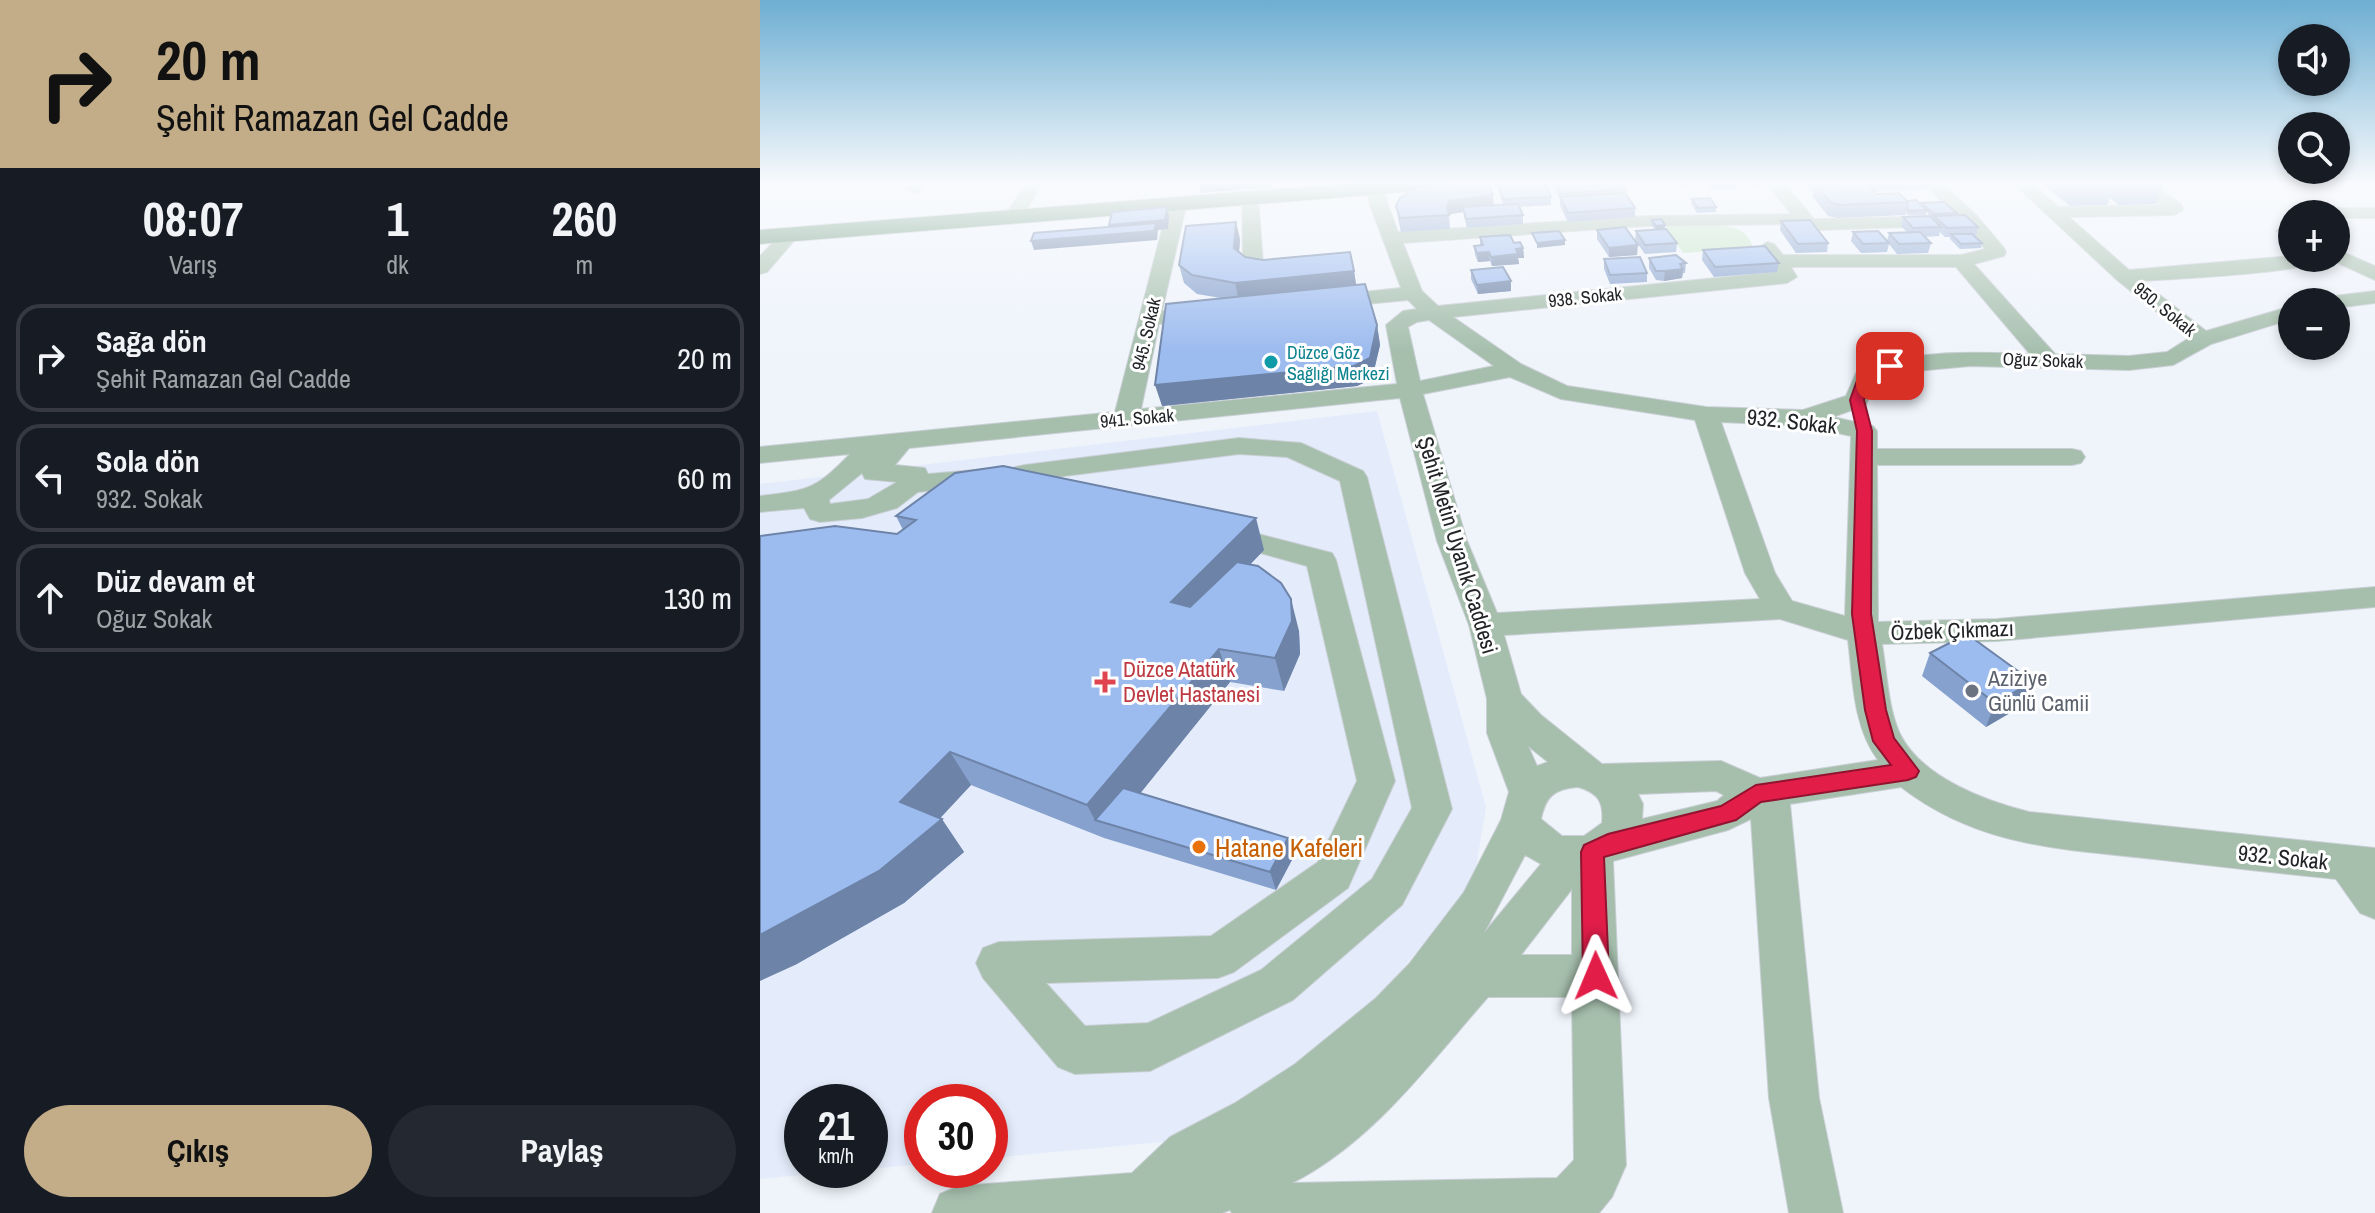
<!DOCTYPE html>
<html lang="tr">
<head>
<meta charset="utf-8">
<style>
  body { margin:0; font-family:"Archivo Narrow",sans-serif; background:#242831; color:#f1f3f6; height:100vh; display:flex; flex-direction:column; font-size:30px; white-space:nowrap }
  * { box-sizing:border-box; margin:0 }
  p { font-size:26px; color:#9ea1a6 }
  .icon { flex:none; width:44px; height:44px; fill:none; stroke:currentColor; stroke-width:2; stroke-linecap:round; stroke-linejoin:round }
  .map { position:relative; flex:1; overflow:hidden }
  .drawer { display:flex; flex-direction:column; background:#171b24; width:760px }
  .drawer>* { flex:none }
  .banner { background:#c3ad88; color:#111; overflow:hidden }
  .tools { position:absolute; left:1518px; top:24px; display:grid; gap:16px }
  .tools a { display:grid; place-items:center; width:72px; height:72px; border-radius:50%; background:#171b24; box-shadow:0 4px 12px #0003; font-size:40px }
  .speed { position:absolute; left:24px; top:1084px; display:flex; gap:16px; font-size:40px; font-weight:700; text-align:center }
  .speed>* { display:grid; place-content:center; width:104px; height:104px; border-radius:50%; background:#171b24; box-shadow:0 4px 12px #0003; line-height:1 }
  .speed small { font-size:20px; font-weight:400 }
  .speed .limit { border:12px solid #d22; background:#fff; color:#111 }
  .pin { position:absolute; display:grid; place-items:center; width:68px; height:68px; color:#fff; margin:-34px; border-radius:16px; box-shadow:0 4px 12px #0006 }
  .me { position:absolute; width:88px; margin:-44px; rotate:359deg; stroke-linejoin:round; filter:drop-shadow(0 0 6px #0008) }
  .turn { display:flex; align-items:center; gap:28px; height:168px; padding:0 24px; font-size:36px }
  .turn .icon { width:104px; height:104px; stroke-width:2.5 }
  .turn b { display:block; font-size:56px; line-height:68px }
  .eta { display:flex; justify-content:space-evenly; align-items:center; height:136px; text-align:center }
  .eta b { font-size:48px; font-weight:700; line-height:56px }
  .primary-button { display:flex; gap:16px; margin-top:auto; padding:16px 24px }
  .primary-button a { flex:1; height:92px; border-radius:48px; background:#c3ad88; color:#111; font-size:32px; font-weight:700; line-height:92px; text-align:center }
  .primary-button a+a { background:#242831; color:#f1f3f6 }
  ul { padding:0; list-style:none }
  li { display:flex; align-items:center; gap:24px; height:108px; margin:0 16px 12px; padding:0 8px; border:4px solid #363941; border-radius:24px }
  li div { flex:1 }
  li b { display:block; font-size:30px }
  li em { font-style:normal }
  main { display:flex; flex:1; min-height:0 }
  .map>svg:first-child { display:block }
  .built { fill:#e4ecfb }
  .green { fill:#c4e6c3 }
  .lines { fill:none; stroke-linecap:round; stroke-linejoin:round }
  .minor-casing { stroke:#cacfd5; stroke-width:2 }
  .major-casing { stroke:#cacfd5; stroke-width:2 }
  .minor { fill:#a6bfad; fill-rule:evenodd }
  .major { fill:#639273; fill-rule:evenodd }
  .wall { fill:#86a1ce }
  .shaded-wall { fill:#6d83a7 }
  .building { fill:#9cbbef; stroke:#6d83a7; stroke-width:2 }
  .route { fill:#e11d48; stroke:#92132f; stroke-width:2 }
  .culture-dot { fill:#0f9aa8; stroke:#fff; stroke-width:3 }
  .health-dot { fill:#e0444e; stroke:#fff; stroke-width:3 }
  .worship-dot { fill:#6b7280; stroke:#fff; stroke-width:3 }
  .food-dot { fill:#e8710a; stroke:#fff; stroke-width:3 }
  .labels { text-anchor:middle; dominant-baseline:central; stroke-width:6; stroke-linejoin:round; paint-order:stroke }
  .far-street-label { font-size:18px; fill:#222427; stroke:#fff }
  .far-culture-label { font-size:18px; fill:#0d838f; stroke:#fff; text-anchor:start }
  .street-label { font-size:22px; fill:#222427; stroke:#fff }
  .health-label { font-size:22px; fill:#be3a42; stroke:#fff; text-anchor:start }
  .worship-label { font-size:22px; fill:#5b616d; stroke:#fff; text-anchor:start }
  .near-food-label { font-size:26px; fill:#c56008; stroke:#fff; text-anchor:start }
</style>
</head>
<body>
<main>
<section class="drawer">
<div class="banner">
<div class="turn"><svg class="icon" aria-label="right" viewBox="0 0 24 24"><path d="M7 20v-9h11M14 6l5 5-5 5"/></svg><div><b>20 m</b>Şehit Ramazan Gel Cadde</div></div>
</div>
<div class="eta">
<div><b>08:07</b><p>Varış</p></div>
<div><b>1</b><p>dk</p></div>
<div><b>260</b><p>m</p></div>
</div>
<ul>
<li><svg class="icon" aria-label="right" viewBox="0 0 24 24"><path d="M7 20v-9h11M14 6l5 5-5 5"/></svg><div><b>Sağa dön</b><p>Şehit Ramazan Gel Cadde</p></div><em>20 m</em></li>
<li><svg class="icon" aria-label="left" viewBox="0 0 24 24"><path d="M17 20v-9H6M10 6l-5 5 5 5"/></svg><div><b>Sola dön</b><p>932. Sokak</p></div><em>60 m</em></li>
<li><svg class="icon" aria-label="ahead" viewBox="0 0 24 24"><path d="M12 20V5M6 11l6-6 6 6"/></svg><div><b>Düz devam et</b><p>Oğuz Sokak</p></div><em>130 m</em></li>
</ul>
<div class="primary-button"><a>Çıkış</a><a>Paylaş</a></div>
</section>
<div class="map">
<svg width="1615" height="1213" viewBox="0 0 1615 1213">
  <rect width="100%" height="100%" fill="#eff4fb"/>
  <path class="built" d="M 617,411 L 726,807 L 713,886 L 619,996 L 447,1138 L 230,1158 L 230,1102 L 162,1102 L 162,1164 L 110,1169 L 110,1102 L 42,1102 L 42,1170 L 96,1170 L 0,1179 L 0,484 Z"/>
  <path class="green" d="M 953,224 C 972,227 987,227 993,248 L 923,253 L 904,225 Z"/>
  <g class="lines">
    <g class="minor-casing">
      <g id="minor">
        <path d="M 151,182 L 168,182 L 160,191 L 154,193 L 146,188 Z"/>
        <path d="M 267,182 L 283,182 L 260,220 L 248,220 L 245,216 Z"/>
        <path d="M 607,182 L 623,182 L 628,205 L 638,232 L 886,216 L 1031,214 L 1006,182 L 1023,182 L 1054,219 L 1184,216 L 1193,221 L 1184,226 L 1060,230 L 1052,234 L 1046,233 L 1039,224 L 886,226 L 643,243 L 662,291 L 678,306 L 1015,272 L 998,248 L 1007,242 L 1014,244 L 1023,255 L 1201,255 L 1225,249 L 1164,182 L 1181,182 L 1217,216 L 1244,248 L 1246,252 L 1244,256 L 1214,264 L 1295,354 L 1369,356 L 1407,352 L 1429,338 L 1357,280 L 1252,182 L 1270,182 L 1298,207 L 1400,205 L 1371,182 L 1390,182 L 1421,204 L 1423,210 L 1414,215 L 1309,217 L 1369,270 L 1532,256 L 1567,258 C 1552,273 1411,279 1382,281 L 1446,331 L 1532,306 L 1532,319 L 1451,344 L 1413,365 L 1369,370 L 1210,366 L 1135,373 L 1115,382 L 1106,405 L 1073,417 L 1113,426 L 1117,431 L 1117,449 L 1312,449 L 1321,451 L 1325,457 L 1321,463 L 1312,465 L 1117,465 L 1118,622 L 1237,619 L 1615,587 L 1615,607 L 1237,641 L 1122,644 C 1127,673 1128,708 1140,734 C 1162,778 1226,801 1269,812 L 1615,848 L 1615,919 L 1600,913 L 1576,879 C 1516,873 1455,866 1394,859 C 1301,849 1219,847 1141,787 L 1030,804 L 1059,1098 L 1083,1213 L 1029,1213 L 1009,1098 L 991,819 L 968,830 L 853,861 L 866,1165 L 852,1197 L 839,1213 L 472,1213 L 470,1210 L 462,1213 L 172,1213 L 180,1194 L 199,1186 L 372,1173 L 410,1137 L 475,1103 L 535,1064 L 616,998 L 649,964 L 704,892 L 741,820 L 749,792 L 727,733 L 727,699 L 709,625 L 677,541 L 640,398 L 149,448 L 135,465 L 165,468 L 168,474 L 227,469 L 237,471 L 241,477 L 237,483 L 227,485 L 158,492 L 137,508 L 102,518 L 60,522 L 50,519 L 44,508 L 0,512 L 0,496 C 49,490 55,490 90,454 L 0,463 L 0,447 L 355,412 L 409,202 L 418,197 L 427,202 L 402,311 L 447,307 L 458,313 L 447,319 L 399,324 L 381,409 L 637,384 L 626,325 L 643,311 L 657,309 L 648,300 L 564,308 L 554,302 L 564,296 L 641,288 L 610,205 ZM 1031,267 L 1196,267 L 1270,354 C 1212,352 1149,349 1096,373 L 1086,396 L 1043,410 L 946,407 L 807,386 L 761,364 L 693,317 L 1027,283 L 1037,277 ZM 669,320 L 734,366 L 660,381 L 648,327 L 657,322 ZM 750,377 L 801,399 L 935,420 L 985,573 L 1000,599 L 737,613 L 707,541 L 663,394 ZM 961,422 L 1046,426 L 1091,436 L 1085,616 L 1032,601 L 1015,573 ZM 102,473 L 105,479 L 137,482 L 108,499 L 70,504 L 69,500 ZM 1020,619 L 1088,640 C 1093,680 1093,727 1118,760 L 1000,778 L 961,761 L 842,764 L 781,715 L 761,694 L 744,635 ZM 768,746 L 788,762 L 777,766 ZM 818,787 C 839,793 844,803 842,823 L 824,836 L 802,836 L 781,819 C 786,796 794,789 818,787 ZM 956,791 L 964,795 L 957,801 L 882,819 L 883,804 L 878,794 ZM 765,855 L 781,864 L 724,933 ZM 812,889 L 812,955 L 761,955 ZM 728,997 L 812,997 L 814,1160 L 797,1178 L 532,1183 C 613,1142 669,1064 728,997 Z"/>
        <path d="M 490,191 L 498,196 L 503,263 L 493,269 L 483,263 L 482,196 Z"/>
        <path d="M 1552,208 L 1615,208 L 1615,218 L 1576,218 L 1576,214 L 1543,213 Z"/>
        <path d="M 1525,226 L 1532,227 L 1532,239 L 1516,231 Z"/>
        <path d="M 30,230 L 39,235 L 7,272 L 0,274 L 0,256 L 24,231 Z"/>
        <path d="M 1576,249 L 1615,266 L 1615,280 L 1569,259 L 1576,258 Z"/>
        <path d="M 1615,291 L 1615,303 L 1576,308 L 1576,302 L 1564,302 L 1574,296 Z"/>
        <path d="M 479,438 L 541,443 L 603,471 L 607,477 L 692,809 L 642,905 L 533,1000 L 390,1071 L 315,1074 L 298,1067 L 223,978 L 216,963 L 223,948 L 239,942 L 451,936 L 558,862 L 597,781 L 547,566 L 453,540 L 448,534 L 453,528 L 463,525 L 572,553 L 576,560 L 635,781 L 588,888 L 474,972 L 458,978 L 286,983 L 325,1026 L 388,1023 L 501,970 L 612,879 L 652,808 L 580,481 L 527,457 L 479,454 L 265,481 L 255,479 L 251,473 L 255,467 L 265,465 Z"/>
      </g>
    </g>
    <g class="major-casing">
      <path id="major" d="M 606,182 L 706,182 L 696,188 L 0,244 L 0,230 Z"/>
    </g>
    <use href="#minor" class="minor"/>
    <use href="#major" class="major"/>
  </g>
  <g class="wall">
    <path d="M 794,182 L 861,182 L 866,189 L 866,194 L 875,208 L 875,217 L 808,222 L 800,206 L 800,199 L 794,187 Z"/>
    <path d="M 915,182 L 940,182 L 940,185 L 919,187 Z"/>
    <path d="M 947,182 L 977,182 L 976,189 L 949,189 Z"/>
    <path d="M 984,182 L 1013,182 L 1012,185 L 988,187 Z"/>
    <path d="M 1043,182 L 1170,182 L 1168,189 L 1114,191 L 1117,194 L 1161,205 L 1161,203 L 1197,213 L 1196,215 L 1218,227 L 1216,236 L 1214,236 L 1222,243 L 1221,248 L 1200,249 L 1190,239 L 1190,237 L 1185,237 L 1180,232 L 1179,236 L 1164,237 L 1171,243 L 1168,253 L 1137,254 L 1129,244 L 1127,252 L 1101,253 L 1091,241 L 1093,232 L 1127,241 L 1129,233 L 1147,232 L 1141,226 L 1143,217 L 1170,216 L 1166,212 L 1166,215 L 1148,215 L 1146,213 L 1145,215 L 1078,218 L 1068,216 L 1053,197 L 1053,192 Z"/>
    <path d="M 1280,182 L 1404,182 L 1396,204 L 1359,205 L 1350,198 L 1347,205 L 1310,206 Z"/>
    <path d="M 738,183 L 791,197 L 791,205 L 759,207 L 763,215 L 763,224 L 707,228 L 703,212 L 691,214 L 689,216 L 690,229 L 641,232 L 638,219 L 636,206 L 743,205 L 739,192 Z"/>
    <path d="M 932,199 L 956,207 L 956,212 L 937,213 L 931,203 Z"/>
    <path d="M 892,220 L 905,225 L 905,229 L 917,243 L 916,252 L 885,254 L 875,240 L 876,231 L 895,230 L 891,224 Z"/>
    <path d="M 1021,221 L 1068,243 L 1067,252 L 1036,253 L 1020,230 Z"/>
    <path d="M 837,230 L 877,255 L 849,257 L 837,239 Z"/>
    <path d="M 720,237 L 754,243 L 763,248 L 764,258 L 758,258 L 759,264 L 732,266 L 730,261 L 718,262 L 715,255 L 714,246 L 720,245 Z"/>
    <path d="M 480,239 L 479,252 L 485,257 L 594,271 L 596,285 L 617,325 L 620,345 L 612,379 L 597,386 L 402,406 L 461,298 L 437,294 L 424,283 L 419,265 Z"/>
    <path d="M 943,250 L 1019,263 L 1017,272 L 954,277 L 942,260 Z"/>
    <path d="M 889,258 L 926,263 L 925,273 L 923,273 L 922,278 L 904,281 L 896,280 L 889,268 Z"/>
    <path d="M 844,259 L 887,273 L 887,282 L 850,284 L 844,269 Z"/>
    <path d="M 711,270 L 751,281 L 751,291 L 718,294 L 711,279 Z"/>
    <path d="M 136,516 L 504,550 L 490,564 L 539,631 L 540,654 L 524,691 L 470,682 L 380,793 L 528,838 L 534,856 L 516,890 L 344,838 L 211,785 L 180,818 L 204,852 L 144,903 L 35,965 L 137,534 L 143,530 Z"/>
    <path d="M 1170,653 L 1262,706 L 1226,727 L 1162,676 Z"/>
  </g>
  <g class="shaded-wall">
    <path d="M 438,182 L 512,182 L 513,187 L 441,193 Z"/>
    <path d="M 733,195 L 734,208 L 703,207 L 703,212 L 691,214 L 689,216 L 687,207 L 690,201 Z"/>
    <path d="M 407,207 L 409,216 L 408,229 L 398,230 L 397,240 L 274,250 L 271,241 L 352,234 L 349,225 Z"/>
    <path d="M 476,222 L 480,239 L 478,266 L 474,248 Z"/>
    <path d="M 905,225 L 904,229 L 895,230 L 896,226 Z"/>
    <path d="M 805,240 L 805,245 L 777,248 L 777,243 Z"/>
    <path d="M 878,245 L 877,255 L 849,257 L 849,248 Z"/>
    <path d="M 763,248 L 764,258 L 758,258 L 759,264 L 732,266 L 731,257 L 756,249 Z"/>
    <path d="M 729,252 L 730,261 L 718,262 L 717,253 Z"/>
    <path d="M 923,269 L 922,278 L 904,281 L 905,271 Z"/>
    <path d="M 594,271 L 597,290 L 479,301 L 475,283 Z"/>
    <path d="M 751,281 L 751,291 L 718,294 L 717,285 Z"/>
    <path d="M 617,325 L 620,345 L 612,379 L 597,386 L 402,406 L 395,385 Z"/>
    <path d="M 496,518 L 504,550 L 423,635 L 411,602 Z"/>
    <path d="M 531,599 L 539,631 L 540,654 L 524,691 L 515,658 Z"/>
    <path d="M 459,649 L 470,682 L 354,826 L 335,820 L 327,805 Z"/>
    <path d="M 1273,682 L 1262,706 L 1226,727 L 1235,703 Z"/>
    <path d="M 190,752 L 211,785 L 171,828 L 182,819 L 204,852 L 144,903 L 35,965 L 0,981 L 0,935 L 140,802 Z"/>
    <path d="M 528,838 L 534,856 L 516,890 L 510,872 Z"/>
  </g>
  <g class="building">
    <path d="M 708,182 L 728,182 L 733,195 L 690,201 L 687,207 L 689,215 L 640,218 L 636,206 L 640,198 L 657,188 Z"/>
    <path d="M 761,182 L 785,182 L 791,197 L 743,199 L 738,183 Z"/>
    <path d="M 795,182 L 861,182 L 866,189 L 802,194 Z"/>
    <path d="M 1052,182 L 1097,182 L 1054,184 Z"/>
    <path d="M 1106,182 L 1117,194 L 1139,193 L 1148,202 L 1080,205 L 1071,203 L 1055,184 Z"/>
    <path d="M 865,193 L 875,208 L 808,213 L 800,197 Z"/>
    <path d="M 950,198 L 956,207 L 938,208 L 932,199 Z"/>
    <path d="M 1156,200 L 1167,210 L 1149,211 L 1147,209 L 1148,202 L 1147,201 Z"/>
    <path d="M 1184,202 L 1197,213 L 1174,214 L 1161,203 Z"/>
    <path d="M 758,204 L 763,215 L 706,219 L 703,207 Z"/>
    <path d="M 407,207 L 405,220 L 349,225 L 352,212 Z"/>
    <path d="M 1205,215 L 1218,227 L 1187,228 L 1174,216 Z"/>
    <path d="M 1170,216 L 1181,227 L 1153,228 L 1143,217 Z"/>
    <path d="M 901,219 L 905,225 L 896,226 L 892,220 Z"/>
    <path d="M 1050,220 L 1068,243 L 1038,244 L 1021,221 Z"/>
    <path d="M 476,222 L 474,248 L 485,257 L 503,260 L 590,252 L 594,271 L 475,283 L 432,275 L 419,265 L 426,226 Z"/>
    <path d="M 396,223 L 394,231 L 271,241 L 274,233 Z"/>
    <path d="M 865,227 L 878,245 L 849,248 L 837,230 Z"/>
    <path d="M 906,229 L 917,243 L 885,245 L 876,231 Z"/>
    <path d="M 799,231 L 805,240 L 777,243 L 772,233 Z"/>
    <path d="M 1118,231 L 1129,243 L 1103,244 L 1093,232 Z"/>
    <path d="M 1160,232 L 1171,243 L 1139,244 L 1129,233 Z"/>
    <path d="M 1191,234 L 1212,234 L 1222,243 L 1201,244 Z"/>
    <path d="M 750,235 L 754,243 L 760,242 L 763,248 L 756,249 L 758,254 L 731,257 L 729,252 L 717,253 L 714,246 L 723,245 L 720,237 Z"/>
    <path d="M 1005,246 L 1019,263 L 955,267 L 943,250 Z"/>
    <path d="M 916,255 L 926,263 L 920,264 L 923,269 L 905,271 L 896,271 L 889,258 Z"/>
    <path d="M 880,257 L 887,273 L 850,275 L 844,259 Z"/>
    <path d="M 743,267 L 751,281 L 717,285 L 711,270 Z"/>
    <path d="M 605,284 L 617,325 L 610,358 L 594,366 L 395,385 L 406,304 Z"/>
    <path d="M 243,466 L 496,518 L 411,602 L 430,607 L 477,562 L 498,566 L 521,583 L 531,599 L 532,621 L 515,658 L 459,649 L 327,805 L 190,752 L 140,802 L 182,819 L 119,871 L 0,935 L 0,536 L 75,526 L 137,534 L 156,520 L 136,516 L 195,473 Z"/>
    <path d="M 1207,634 L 1273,682 L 1235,703 L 1170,653 Z"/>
    <path d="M 363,788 L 528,838 L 510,872 L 335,820 Z"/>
  </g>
  <linearGradient id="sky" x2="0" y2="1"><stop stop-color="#6daed2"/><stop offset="0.52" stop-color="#f8fafd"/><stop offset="1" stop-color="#f8fafd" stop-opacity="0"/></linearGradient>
  <rect width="1615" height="352" fill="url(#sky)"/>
  <path class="route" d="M 1125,364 L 1137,366 L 1110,380 L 1104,400 L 1112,431 L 1111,614 L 1126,710 L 1134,738 L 1159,771 L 1156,777 L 1148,780 L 1001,802 L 976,820 L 844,857 L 849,976 L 845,985 L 836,989 L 826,985 L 823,976 L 821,852 L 824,845 L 848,834 L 961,806 L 996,785 L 1131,765 L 1113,741 L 1105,710 L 1092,614 L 1097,431 L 1090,400 L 1099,375 Z"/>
  <circle class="culture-dot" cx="511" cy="362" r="8"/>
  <path class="health-dot" d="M341 670h8v8h8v8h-8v8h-8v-8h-8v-8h8z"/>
  <circle class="worship-dot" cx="1212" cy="691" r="8"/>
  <circle class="food-dot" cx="439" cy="847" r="8"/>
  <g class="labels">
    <g class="far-street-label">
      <text transform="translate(825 297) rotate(-6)">938. Sokak</text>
      <text transform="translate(1405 309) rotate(39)">950. Sokak</text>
      <text transform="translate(386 334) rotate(-77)">945. Sokak</text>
      <text transform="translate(1283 360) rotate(2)">Oğuz Sokak</text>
      <text transform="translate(377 418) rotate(-5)">941. Sokak</text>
    </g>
    <g class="far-culture-label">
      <text x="527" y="352">Düzce Göz<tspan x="527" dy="21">Sağlığı Merkezi</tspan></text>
    </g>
    <g class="street-label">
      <text transform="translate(1032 421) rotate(6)">932. Sokak</text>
      <text transform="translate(698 545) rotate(73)">Şehit Metin Uyanık Caddesi</text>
      <text transform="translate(1192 630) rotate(-2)">Özbek Çıkmazı</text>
      <text transform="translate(1523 857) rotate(6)">932. Sokak</text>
    </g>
    <g class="health-label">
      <text x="363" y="669">Düzce Atatürk<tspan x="363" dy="25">Devlet Hastanesi</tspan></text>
    </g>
    <g class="worship-label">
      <text x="1228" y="678">Aziziye<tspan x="1228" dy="25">Günlü Camii</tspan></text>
    </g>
    <g class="near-food-label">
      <text x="455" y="847">Hatane Kafeleri</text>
    </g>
  </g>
</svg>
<div class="tools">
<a><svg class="icon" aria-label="sound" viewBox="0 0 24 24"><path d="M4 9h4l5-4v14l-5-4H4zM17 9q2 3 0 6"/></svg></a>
<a><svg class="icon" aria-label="search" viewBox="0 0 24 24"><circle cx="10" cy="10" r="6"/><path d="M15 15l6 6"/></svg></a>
<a>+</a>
<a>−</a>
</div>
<div class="speed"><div>21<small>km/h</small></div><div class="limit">30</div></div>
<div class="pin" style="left:1130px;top:366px;background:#d93025"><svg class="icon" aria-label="arrive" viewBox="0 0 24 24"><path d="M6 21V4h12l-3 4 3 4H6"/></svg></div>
<svg class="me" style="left:836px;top:976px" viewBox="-20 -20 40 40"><path d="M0-17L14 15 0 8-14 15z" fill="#e11d48" stroke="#fff" stroke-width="4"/></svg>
</div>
</main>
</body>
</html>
